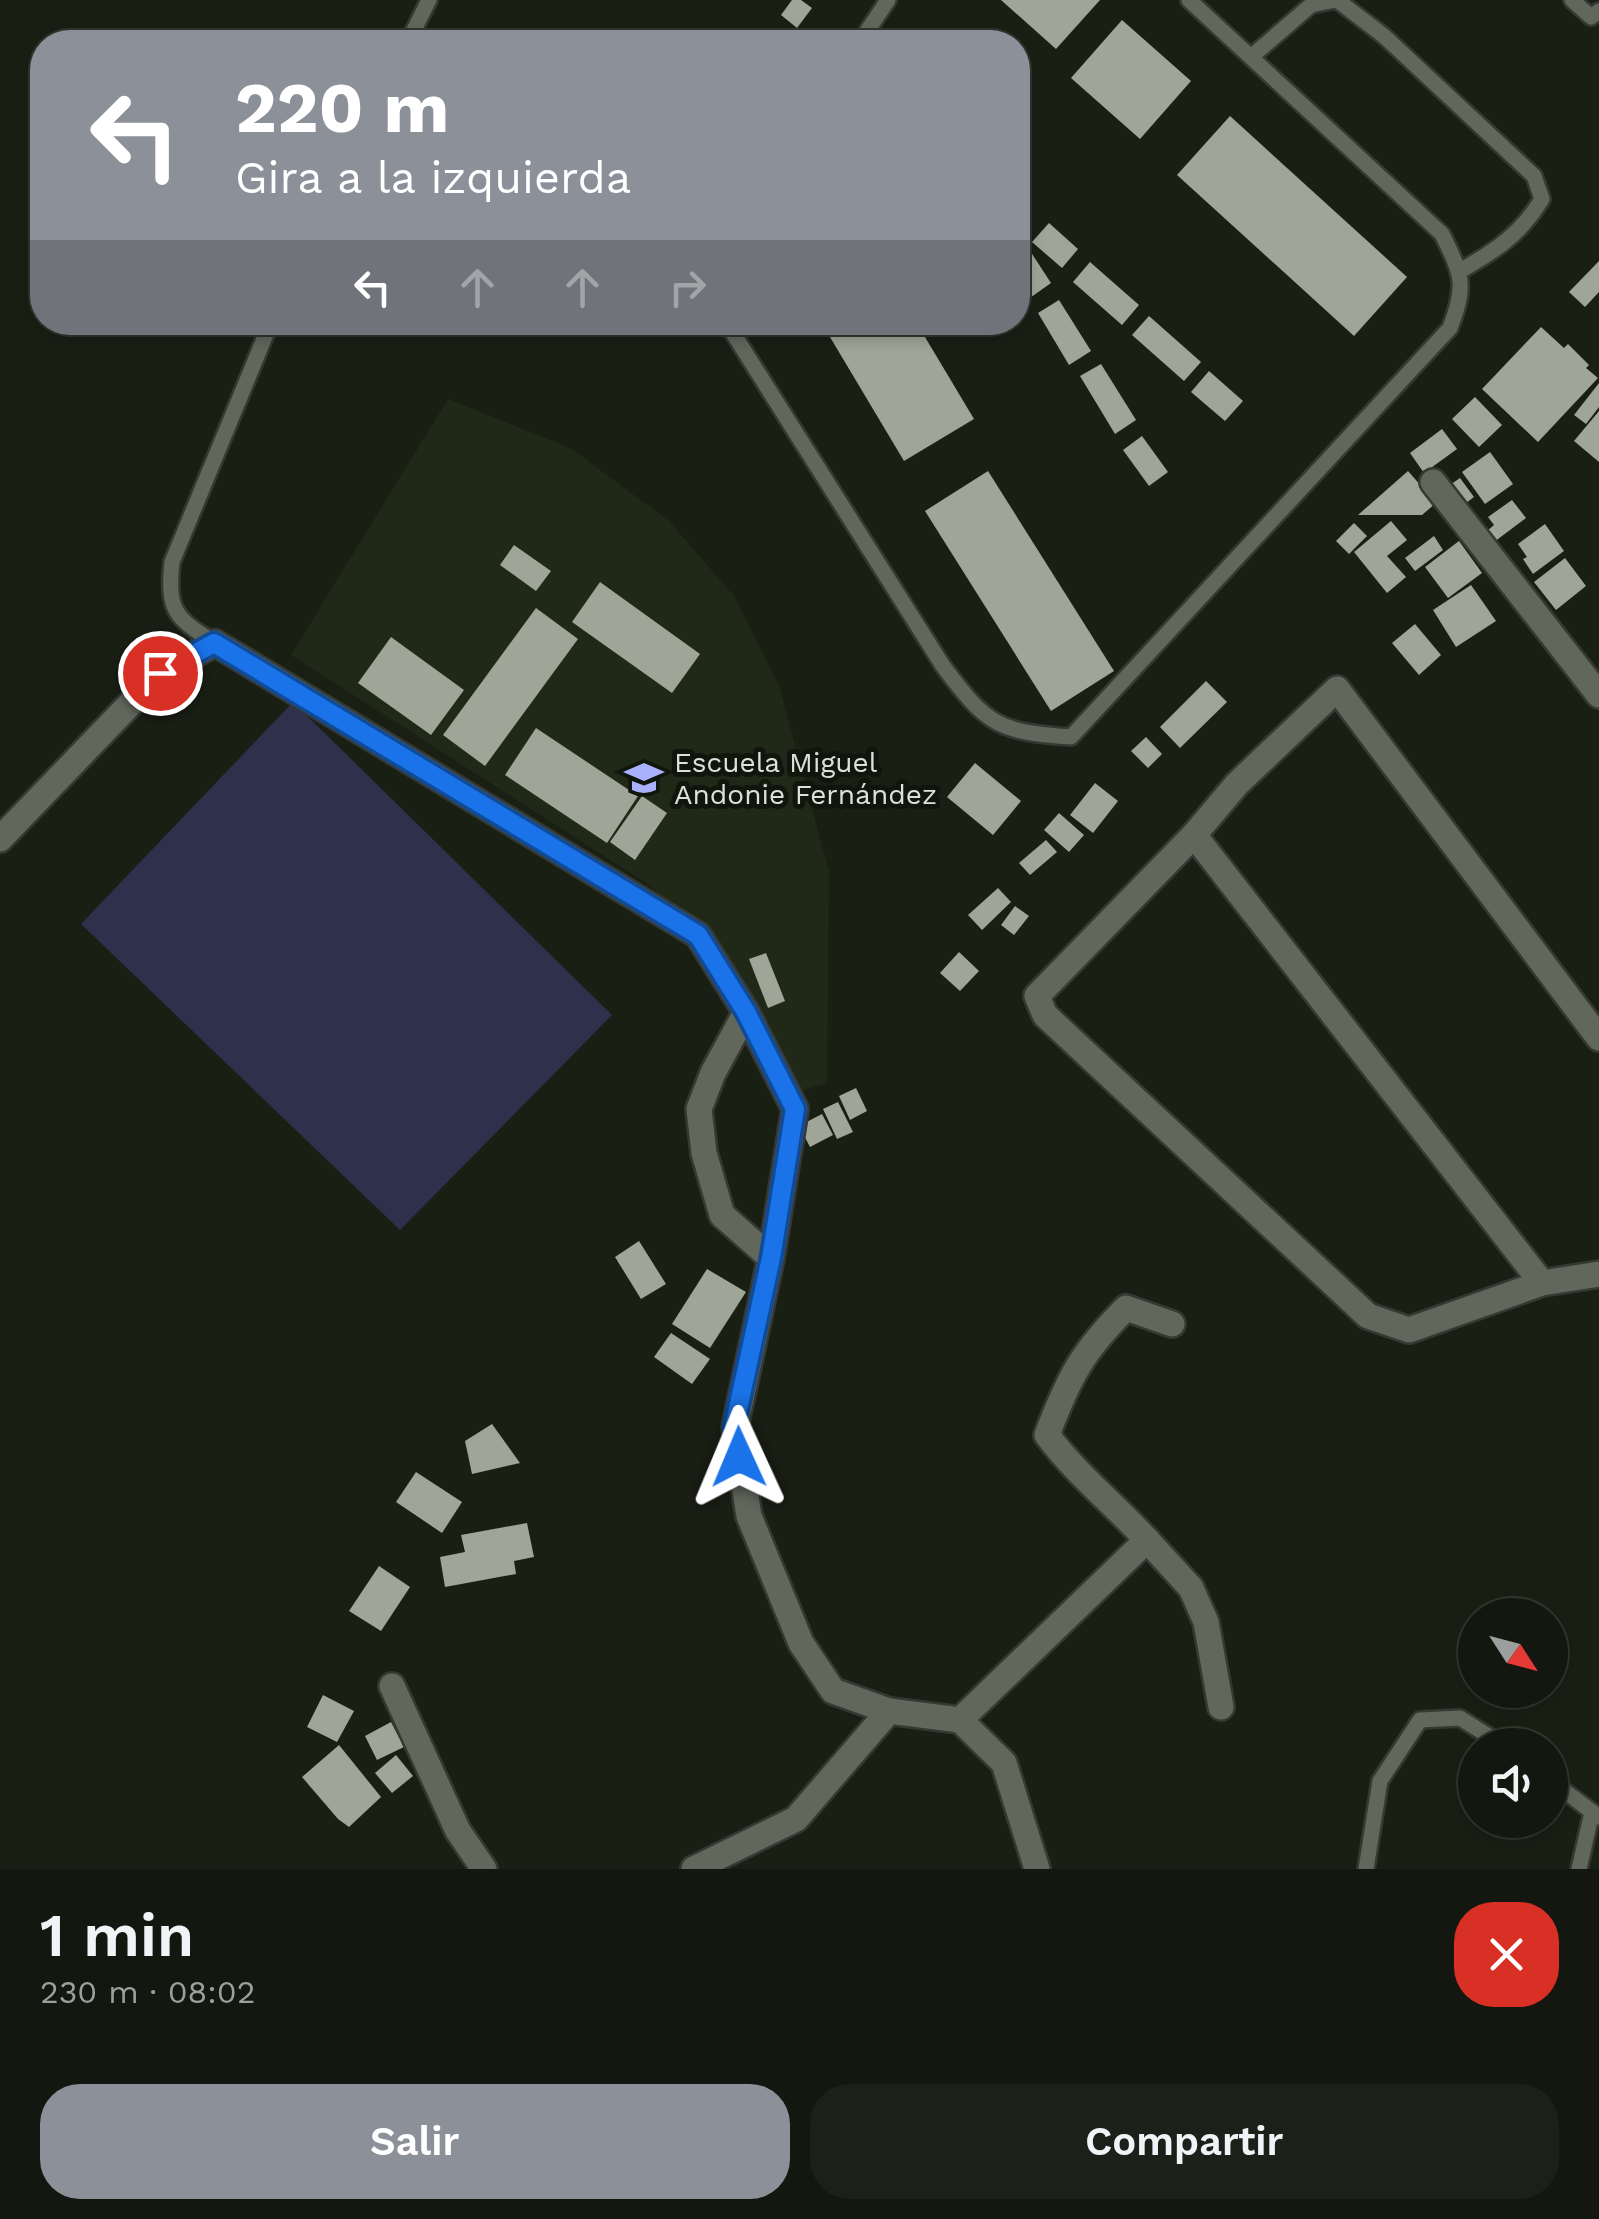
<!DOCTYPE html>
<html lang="es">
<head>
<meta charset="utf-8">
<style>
  body { margin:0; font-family:"Work Sans",sans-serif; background:#1d2018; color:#f1f3f6; height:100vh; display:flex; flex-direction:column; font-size:38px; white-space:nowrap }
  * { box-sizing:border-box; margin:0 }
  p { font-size:32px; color:#9d9f9e }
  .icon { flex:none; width:55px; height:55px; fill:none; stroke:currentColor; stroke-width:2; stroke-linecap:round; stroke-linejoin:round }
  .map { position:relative; height:1869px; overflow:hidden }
  .sheet { display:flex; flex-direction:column; background:#14170f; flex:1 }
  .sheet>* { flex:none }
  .top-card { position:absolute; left:30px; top:30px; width:1000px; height:305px; border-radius:40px; box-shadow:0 5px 15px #0003,0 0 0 2px #33362f; background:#8c9099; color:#fff; overflow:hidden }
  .needle { width:65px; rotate:126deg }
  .fabs { position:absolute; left:1458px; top:1598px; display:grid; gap:20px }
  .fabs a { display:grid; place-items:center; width:110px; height:110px; border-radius:50%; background:#14170f; box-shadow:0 5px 15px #0003,0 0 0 2px #33362f; font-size:50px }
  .pin { position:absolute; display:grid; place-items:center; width:85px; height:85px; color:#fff; margin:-42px; border:5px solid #fff; border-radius:50%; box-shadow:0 2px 10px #0007 }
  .me { position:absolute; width:110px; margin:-55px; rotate:359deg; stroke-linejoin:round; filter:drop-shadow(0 0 8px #0008) }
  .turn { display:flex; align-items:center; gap:35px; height:210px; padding:0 40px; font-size:45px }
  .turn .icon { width:130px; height:130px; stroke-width:2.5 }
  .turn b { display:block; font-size:70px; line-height:85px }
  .lanes { display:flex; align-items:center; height:95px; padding:0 40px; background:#0003; justify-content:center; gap:50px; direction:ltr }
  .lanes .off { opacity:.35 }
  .round { display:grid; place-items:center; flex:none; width:105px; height:105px; border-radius:40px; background:#1d2018 }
  .head { display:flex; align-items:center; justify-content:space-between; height:170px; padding:0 40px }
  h1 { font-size:60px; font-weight:600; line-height:75px }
  .primary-button { display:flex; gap:20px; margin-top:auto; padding:20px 40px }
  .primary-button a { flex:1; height:115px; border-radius:40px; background:#8c9099; color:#fff; font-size:40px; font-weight:600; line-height:115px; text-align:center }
  .primary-button a+a { background:#1d2018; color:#f1f3f6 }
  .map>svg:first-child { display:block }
  .built { fill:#202818 }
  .green { fill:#2e304c }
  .building { fill:#9fa698 }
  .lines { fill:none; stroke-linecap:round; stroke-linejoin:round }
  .lane-casing { stroke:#353932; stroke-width:20 }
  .street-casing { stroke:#353932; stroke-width:30 }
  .lane { stroke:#61675b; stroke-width:15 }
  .street { stroke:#61675b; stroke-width:25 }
  .route-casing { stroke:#114b97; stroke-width:25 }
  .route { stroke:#1a73e8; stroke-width:18 }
  .labels { text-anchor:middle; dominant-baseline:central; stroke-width:10; stroke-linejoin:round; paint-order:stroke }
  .poi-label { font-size:28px; fill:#dde1da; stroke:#11160c; text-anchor:start }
</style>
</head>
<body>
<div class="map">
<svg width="1599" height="1869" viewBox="0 0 1599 1869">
  <rect width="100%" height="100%" fill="#1a1f14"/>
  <path class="built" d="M 448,399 L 572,449 L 669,521 L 734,596 L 779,685 L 829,872 L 827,1083 L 797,1092 L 707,932 L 643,881 L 291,655 Z"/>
  <path class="green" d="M 293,702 L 612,1015 L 400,1230 L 81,924 Z"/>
  <g class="building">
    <path d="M 792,0 L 801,0 L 812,8 L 797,28 L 781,15 Z"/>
    <path d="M 1001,0 L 1100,0 L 1056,49 Z"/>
    <path d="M 1122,20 L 1191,81 L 1140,139 L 1071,78 Z"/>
    <path d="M 1230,116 L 1407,277 L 1354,336 L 1177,175 Z"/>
    <path d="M 1049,223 L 1078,249 L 1062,268 L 1032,242 Z"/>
    <path d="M 1023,240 L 1051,283 L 1027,300 L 1018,286 L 1018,244 Z"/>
    <path d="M 1599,261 L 1599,292 L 1585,307 L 1569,292 Z"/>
    <path d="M 1090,262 L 1139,305 L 1122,325 L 1073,282 Z"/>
    <path d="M 1059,300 L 1091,351 L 1069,365 L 1038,313 Z"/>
    <path d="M 1149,316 L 1201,362 L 1184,381 L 1132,335 Z"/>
    <path d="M 821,322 L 916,322 L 974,419 L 904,461 Z"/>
    <path d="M 1541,327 L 1564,348 L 1568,344 L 1589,365 L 1586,368 L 1598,378 L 1538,442 L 1482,389 Z"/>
    <path d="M 1101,364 L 1136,420 L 1115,434 L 1080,376 Z"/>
    <path d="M 1209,371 L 1243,401 L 1225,421 L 1191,392 Z"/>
    <path d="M 1599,383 L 1599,407 L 1586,424 L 1574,415 Z"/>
    <path d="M 1475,397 L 1502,425 L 1479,447 L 1452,419 Z"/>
    <path d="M 1599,411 L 1599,462 L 1574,441 Z"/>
    <path d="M 1442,429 L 1457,449 L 1424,473 L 1410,453 Z"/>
    <path d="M 1142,436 L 1168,472 L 1149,486 L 1123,450 Z"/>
    <path d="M 1490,452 L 1513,484 L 1485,504 L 1462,472 Z"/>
    <path d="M 988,471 L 1114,671 L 1051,711 L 925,511 Z"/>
    <path d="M 1408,471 L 1436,503 L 1422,515 L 1358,515 Z"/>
    <path d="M 1460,478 L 1474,497 L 1462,506 L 1447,487 Z"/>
    <path d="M 1512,500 L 1526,518 L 1494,542 L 1487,531 L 1494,525 L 1488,517 Z"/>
    <path d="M 1391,521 L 1407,540 L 1387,556 L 1406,577 L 1387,593 L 1354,552 Z"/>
    <path d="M 1354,523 L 1367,536 L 1349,554 L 1336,541 Z"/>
    <path d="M 1545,524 L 1564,551 L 1533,574 L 1523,559 L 1527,557 L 1518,544 Z"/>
    <path d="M 1434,536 L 1443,550 L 1415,571 L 1405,558 Z"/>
    <path d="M 1459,541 L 1482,573 L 1448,598 L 1425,567 Z"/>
    <path d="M 514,545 L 551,571 L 536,591 L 500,565 Z"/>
    <path d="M 1565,558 L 1586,586 L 1556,610 L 1534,582 Z"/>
    <path d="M 600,582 L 700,654 L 672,693 L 572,622 Z"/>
    <path d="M 1471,585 L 1496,621 L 1456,647 L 1433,610 Z"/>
    <path d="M 536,608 L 578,639 L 485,766 L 443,735 Z"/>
    <path d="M 1415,624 L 1441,655 L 1419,675 L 1392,643 Z"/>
    <path d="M 391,637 L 464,690 L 431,735 L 358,683 Z"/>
    <path d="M 1206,681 L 1227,702 L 1180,748 L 1160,727 Z"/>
    <path d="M 536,728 L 638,796 L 607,843 L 505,775 Z"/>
    <path d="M 1146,737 L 1162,754 L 1148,768 L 1131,751 Z"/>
    <path d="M 975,763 L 1021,801 L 993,835 L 947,797 Z"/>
    <path d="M 1095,783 L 1118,801 L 1093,833 L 1070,815 Z"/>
    <path d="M 642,796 L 667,813 L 635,860 L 610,842 Z"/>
    <path d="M 1059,813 L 1084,835 L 1069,852 L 1044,830 Z"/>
    <path d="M 1046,840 L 1057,852 L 1030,875 L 1019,863 Z"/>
    <path d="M 998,888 L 1011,902 L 982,930 L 968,915 Z"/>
    <path d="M 1015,906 L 1029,916 L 1014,935 L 1001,925 Z"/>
    <path d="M 959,952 L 979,971 L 960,991 L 940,973 Z"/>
    <path d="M 766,953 L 785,1001 L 768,1008 L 749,959 Z"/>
    <path d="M 856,1088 L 867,1111 L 850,1120 L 839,1096 Z"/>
    <path d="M 838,1102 L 853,1132 L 837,1139 L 823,1109 Z"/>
    <path d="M 822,1114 L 833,1135 L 810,1147 L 799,1126 Z"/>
    <path d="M 639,1241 L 666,1284 L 641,1299 L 615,1257 Z"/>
    <path d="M 707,1269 L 746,1292 L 710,1348 L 672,1324 Z"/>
    <path d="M 671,1333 L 710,1359 L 692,1384 L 654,1357 Z"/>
    <path d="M 492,1424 L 520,1463 L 472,1474 L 465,1441 Z"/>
    <path d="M 416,1472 L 462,1502 L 442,1533 L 396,1502 Z"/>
    <path d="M 527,1523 L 534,1557 L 514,1561 L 516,1574 L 445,1587 L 440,1557 L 465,1552 L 461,1535 Z"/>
    <path d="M 379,1566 L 410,1587 L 381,1631 L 349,1611 Z"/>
    <path d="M 323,1695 L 354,1711 L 337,1742 L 307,1727 Z"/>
    <path d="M 391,1722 L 404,1747 L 377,1760 L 365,1736 Z"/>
    <path d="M 339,1745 L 381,1797 L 349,1827 L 338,1819 L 302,1777 Z"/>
    <path d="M 396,1755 L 413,1776 L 392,1793 L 375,1773 Z"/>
  </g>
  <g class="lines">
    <g class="lane-casing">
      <g id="lane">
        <path d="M 1337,0 L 1384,36 L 1534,176 L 1542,199 C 1521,234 1495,251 1460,271"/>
        <path d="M 1572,0 L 1591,17 L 1599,11"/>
        <path d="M 408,42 L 429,0"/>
        <path d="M 860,42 L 888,0"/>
        <path d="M 1251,57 L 1311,5 L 1336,0"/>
        <path d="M 726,322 L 943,666 C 987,725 998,732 1071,737 L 1450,328 C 1467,284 1462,275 1442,234 L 1189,0"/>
        <path d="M 215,643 C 175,618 167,611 172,562 L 271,322"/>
        <path d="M 1550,1780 L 1599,1817"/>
        <path d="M 1366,1869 L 1380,1781 L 1420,1720 L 1460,1718 L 1503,1745"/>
        <path d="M 1579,1869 L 1592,1812"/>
      </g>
    </g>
    <g class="street-casing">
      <g id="street">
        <path d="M 1433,482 L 1599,695"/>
        <path d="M 1194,835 L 1542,1283"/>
        <path d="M 0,839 L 160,673 L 215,643 L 698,935 L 746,1012 L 795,1109 L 771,1258 L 735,1427 L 749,1516 L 801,1643 L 833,1691 L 889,1711 L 960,1720 L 1004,1763 L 1037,1869"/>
        <path d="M 746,1012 L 713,1073 L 699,1109 L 704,1153 L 722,1215 L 771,1258"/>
        <path d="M 1599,1038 L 1337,689 L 1237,784 L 1194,835 L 1037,996 L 1045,1015 L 1368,1316 L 1409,1330 L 1542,1283 L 1599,1274"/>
        <path d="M 1147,1540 L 1191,1588 L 1206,1622 L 1221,1707"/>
        <path d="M 392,1686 L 458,1831 L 484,1869"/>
        <path d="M 960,1720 L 1147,1540 C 1114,1504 1076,1474 1047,1435 C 1069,1377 1082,1352 1126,1308 L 1172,1324"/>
        <path d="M 694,1869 L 796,1819 L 889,1711"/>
      </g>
    </g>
    <use href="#lane" class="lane"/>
    <use href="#street" class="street"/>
  </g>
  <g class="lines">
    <g class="route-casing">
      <path id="route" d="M 160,673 L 214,643 L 698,935 L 746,1012 L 795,1109 L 771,1258 L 734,1427 L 739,1457"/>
    </g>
    <use href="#route" class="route"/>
  </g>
  <defs>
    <g id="school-bare" transform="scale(3)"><path d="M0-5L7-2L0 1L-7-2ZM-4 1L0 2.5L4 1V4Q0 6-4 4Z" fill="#a9b0fc" stroke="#11160c" stroke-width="2.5" paint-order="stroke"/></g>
  </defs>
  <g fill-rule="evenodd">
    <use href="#school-bare" x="644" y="778"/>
  </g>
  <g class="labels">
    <g class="poi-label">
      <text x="674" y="762">Escuela Miguel<tspan x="674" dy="32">Andonie Fernández</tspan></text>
    </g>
  </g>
</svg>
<div class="fabs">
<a><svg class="needle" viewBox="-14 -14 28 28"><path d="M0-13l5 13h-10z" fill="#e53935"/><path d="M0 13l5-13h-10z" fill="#9d9f9e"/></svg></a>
<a><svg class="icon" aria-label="sound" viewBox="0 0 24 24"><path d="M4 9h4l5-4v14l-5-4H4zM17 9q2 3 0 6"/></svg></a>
</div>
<div class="pin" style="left:160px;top:673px;background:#d93025"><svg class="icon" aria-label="arrive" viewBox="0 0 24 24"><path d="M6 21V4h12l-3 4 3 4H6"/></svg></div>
<svg class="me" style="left:739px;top:1457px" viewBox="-20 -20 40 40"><path d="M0-17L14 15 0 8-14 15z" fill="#1a73e8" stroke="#fff" stroke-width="4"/></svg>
<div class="top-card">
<div class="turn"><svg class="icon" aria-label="left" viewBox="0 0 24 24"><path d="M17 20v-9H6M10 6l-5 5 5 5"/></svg><div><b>220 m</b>Gira a la izquierda</div></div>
<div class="lanes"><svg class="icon" aria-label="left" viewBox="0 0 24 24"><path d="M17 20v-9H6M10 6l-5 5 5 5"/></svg><svg class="icon off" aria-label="ahead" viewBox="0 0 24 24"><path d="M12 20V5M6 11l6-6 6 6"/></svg><svg class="icon off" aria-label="ahead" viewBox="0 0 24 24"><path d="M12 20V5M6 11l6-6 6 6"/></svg><svg class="icon off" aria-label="right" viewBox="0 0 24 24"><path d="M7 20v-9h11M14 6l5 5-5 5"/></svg></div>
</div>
</div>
<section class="sheet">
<div class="head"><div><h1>1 min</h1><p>230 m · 08:02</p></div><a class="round" style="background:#d93025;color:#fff"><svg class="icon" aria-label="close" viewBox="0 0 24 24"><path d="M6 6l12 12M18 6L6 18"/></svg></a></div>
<div class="primary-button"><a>Salir</a><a>Compartir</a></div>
</section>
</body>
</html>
